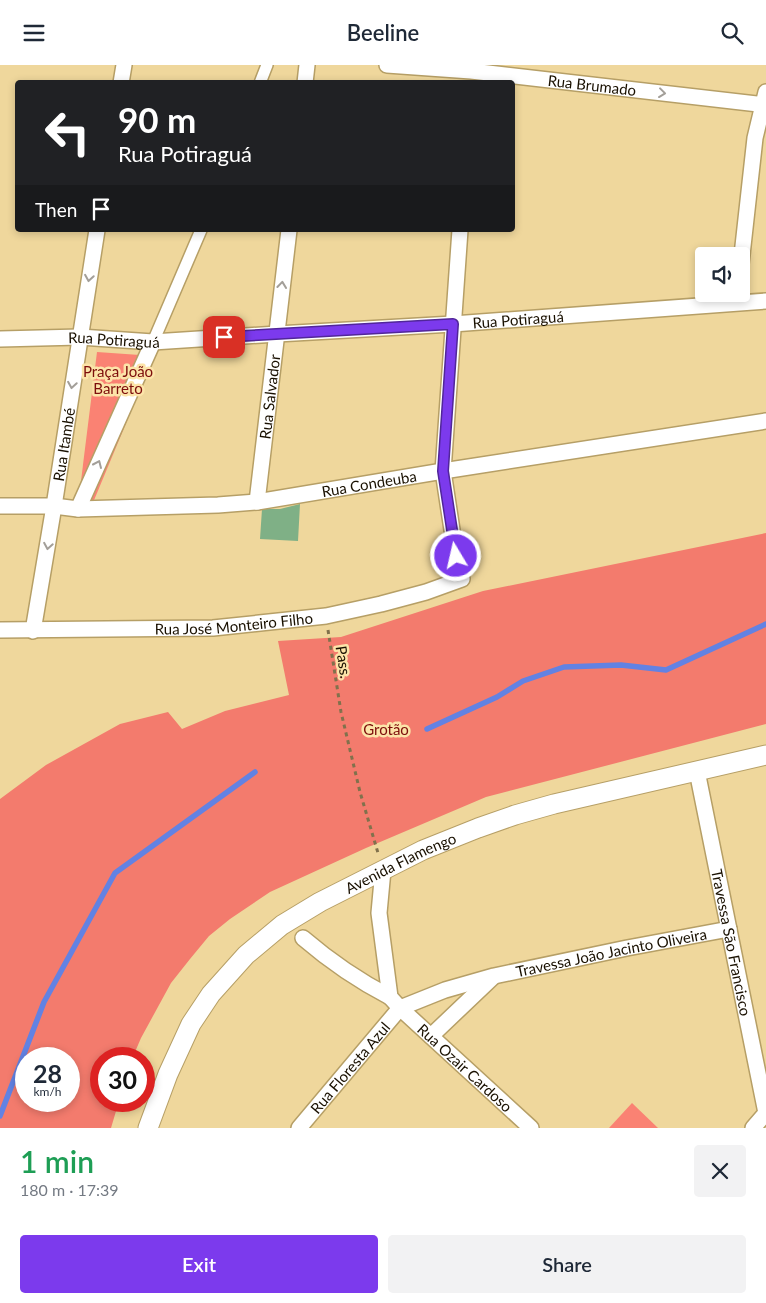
<!DOCTYPE html>
<html lang="en">
<head>
<meta charset="utf-8">
<style>
  body { margin:0; font-family:Lato,sans-serif; background:#f2f2f3; color:#1f2937; height:100vh; display:flex; flex-direction:column; font-size:19px; white-space:nowrap }
  * { box-sizing:border-box; margin:0 }
  p { font-size:16px; color:#747a83 }
  .icon { flex:none; width:28px; height:28px; fill:none; stroke:currentColor; stroke-width:2; stroke-linecap:round; stroke-linejoin:round }
  .map { position:relative; height:1063px; overflow:hidden }
  .drawer { display:flex; flex-direction:column; background:#fff; flex:1 }
  .drawer>* { flex:none }
  .hud { position:absolute; left:15px; top:15px; width:500px; height:152px; border-radius:5px; box-shadow:0 2px 8px #0003; background:#202124; color:#fff; overflow:hidden }
  .tools { position:absolute; left:695px; top:182px; display:grid; gap:10px }
  .tools a { display:grid; place-items:center; width:55px; height:55px; border-radius:5px; background:#fff; box-shadow:0 2px 8px #0003; font-size:25px }
  .speed { position:absolute; left:15px; top:982px; display:flex; gap:10px; font-size:25px; font-weight:700; text-align:center }
  .speed>* { display:grid; place-content:center; width:65px; height:65px; border-radius:50%; background:#fff; box-shadow:0 2px 8px #0003; line-height:1 }
  .speed small { font-size:12px; font-weight:400 }
  .speed .limit { border:8px solid #d22; background:#fff; color:#111 }
  .pin { position:absolute; display:grid; place-items:center; width:42px; height:42px; color:#fff; margin:-21px; border-radius:10px; box-shadow:0 2px 8px #0006 }
  .me { position:absolute; width:55px; margin:-28px; rotate:351deg; stroke-linejoin:round; filter:drop-shadow(0 0 4px #0008) }
  .turn { display:flex; align-items:center; gap:18px; height:105px; padding:0 20px; font-size:22px }
  .turn .icon { width:65px; height:65px; stroke-width:2.5 }
  .turn b { display:block; font-size:35px; line-height:42px }
  .then { display:flex; align-items:center; height:48px; padding:0 20px; background:#0003; gap:10px; font-size:19px }
  .round { display:grid; place-items:center; flex:none; width:52px; height:52px; border-radius:5px; background:#f2f2f3 }
  .overview { display:flex; align-items:center; justify-content:space-between; height:85px; padding:0 20px }
  h1 { font-size:30px; font-weight:600; line-height:38px; color:#1e9e55 }
  .button { display:flex; gap:10px; margin-top:auto; padding:10px 20px }
  .button a { flex:1; height:58px; border-radius:5px; background:#7c3aed; color:#fff; font-size:20px; font-weight:600; line-height:58px; text-align:center }
  .button a+a { background:#f2f2f3; color:#1f2937 }
  header { display:flex; justify-content:space-between; align-items:center; height:65px; padding:0 20px; background:#fff; font-size:22px; font-weight:600 }
  .map>svg:first-child { display:block }
  .green { fill:#fa8273 }
  .forest { fill:#f37b6d; fill-rule:evenodd }
  .lines { fill:none; stroke-linecap:round; stroke-linejoin:round }
  .stream { stroke:#6282e3; stroke-width:5.5 }
  .building { fill:#7fb086 }
  .pedestrian-casing { stroke:#b69f66; stroke-width:14 }
  .minor-casing { stroke:#b69f66; stroke-width:18 }
  .tertiary-casing { stroke:#b69f66; stroke-width:21 }
  .path { stroke:#81714c; stroke-width:3; stroke-dasharray:4 4; stroke-linecap:butt }
  .pedestrian { stroke:#fff; stroke-width:11 }
  .minor { stroke:#fff; stroke-width:15 }
  .tertiary { stroke:#fff; stroke-width:19 }
  .oneway { stroke:#a39f99 }
  .route-casing { stroke:#51269a; stroke-width:12 }
  .route { stroke:#7c3aed; stroke-width:9 }
  .labels { text-anchor:middle; dominant-baseline:central; stroke-width:5; stroke-linejoin:round; paint-order:stroke }
  .street-label { font-size:15px; fill:#191000; stroke:#fce4a9 }
  .park-label { font-size:15px; fill:#7d0e0c; stroke:#fce4a9 }
</style>
</head>
<body>
<header><svg class="icon" aria-label="menu" viewBox="0 0 24 24"><path d="M4 6h16M4 12h16M4 18h16"/></svg>Beeline<svg class="icon" aria-label="search" viewBox="0 0 24 24"><circle cx="10" cy="10" r="6"/><path d="M15 15l6 6"/></svg></header>
<div class="map">
<svg width="766" height="1063" viewBox="0 0 766 1063">
  <rect width="100%" height="100%" fill="#efd79c"/>
  <g class="green">
    <path d="M 97,287 L 154,291 L 92,440 L 78,440 Z"/>
    <path d="M 632,1038 L 658,1063 L 609,1063 Z"/>
  </g>
  <path class="forest" d="M 766,468 L 766,659 L 486,732 L 366,783 L 270,827 L 230,854 L 209,871 L 190,894 L 171,918 L 141,973 L 132,994 L 101,994 L 101,1036 L 119,1036 L 111,1063 L 0,1063 L 0,734 L 46,700 L 120,659 L 168,647 L 182,664 L 225,646 L 289,630 L 278,576 L 341,572 L 483,526 ZM 26,994 L 69,994 L 69,1036 L 26,1036 Z"/>
  <g class="lines">
    <g class="stream">
      <path d="M 427,664 L 497,632 L 523,616 L 564,602 L 621,600 L 666,605 L 766,559"/>
      <path d="M 0,1051 L 44,937 L 115,808 L 255,707"/>
    </g>
  </g>
  <path class="building" d="M 300,439 L 298,476 L 260,474 L 262,444 L 280,444 Z"/>
  <g class="lines">
    <g class="pedestrian-casing">
      <g id="pedestrian">
        <path d="M 260,18 L 267,0"/>
        <path d="M 153,277 L 201,165"/>
      </g>
    </g>
    <g class="minor-casing">
      <g id="minor">
        <path id="s1" d="M 387,0 L 471,6 L 766,40"/>
        <path d="M 121,18 L 124,0"/>
        <path d="M 305,18 L 307,0"/>
        <path d="M 741,199 L 755,73 L 766,27"/>
        <path id="s2" d="M 0,274 L 80,272 L 153,277 L 277,269 L 453,259 L 766,236"/>
        <path id="s3" d="M 257,437 L 289,165"/>
        <path id="s4" d="M 0,441 L 54,441 L 78,444 L 218,440 L 257,437 L 443,406 L 766,356"/>
        <path d="M 78,444 L 153,277"/>
        <path id="s5" d="M 0,565 L 213,563 L 326,551 L 381,539 L 426,527 L 462,514 L 456,491 L 443,406 L 460,165"/>
        <path id="s6" d="M 33,566 L 54,441 L 97,165"/>
        <path id="s7" d="M 697,706 L 766,1048 L 753,1063"/>
        <path id="s8" d="M 383,805 L 379,848 L 390,932 L 400,943 L 531,1063"/>
        <path d="M 303,873 C 331,897 357,915 390,932"/>
        <path d="M 431,971 L 493,912"/>
        <path id="s9" d="M 299,1063 L 400,943 L 445,925 L 494,911 L 627,883 L 729,864"/>
      </g>
    </g>
    <g class="tertiary-casing">
      <g id="tertiary">
        <path id="s10" d="M 148,1063 L 168,1009 L 191,959 L 211,929 L 246,890 L 282,860 L 320,837 L 423,785 L 478,763 L 515,750 L 554,739 L 766,690"/>
      </g>
    </g>
    <path class="path" d="M 328,565 L 341,647 L 360,727 L 378,788"/>
    <use href="#pedestrian" class="pedestrian"/>
    <use href="#minor" class="minor"/>
    <use href="#tertiary" class="tertiary"/>
  </g>
  <defs><path id="oneway-chevron" d="M-2-3.5L2.5 0L-2 3.5" fill="none" stroke-width="1.6" stroke-linecap="round" stroke-linejoin="round" transform="scale(1.25)"/></defs>
  <g class="oneway">
    <use href="#oneway-chevron" transform="translate(662 28) rotate(7)"/>
    <use href="#oneway-chevron" transform="translate(89 213) rotate(99)"/>
    <use href="#oneway-chevron" transform="translate(282 220) rotate(-84)"/>
    <use href="#oneway-chevron" transform="translate(72 320) rotate(99)"/>
    <use href="#oneway-chevron" transform="translate(98 399) rotate(-66)"/>
    <use href="#oneway-chevron" transform="translate(48 481) rotate(100)"/>
  </g>
  <g class="lines">
    <g class="route-casing">
      <path id="route" d="M 224,272 L 453,259 L 443,406 L 456,491"/>
    </g>
    <use href="#route" class="route"/>
  </g>
  <g class="labels">
    <g class="street-label">
      <text stroke="none"><textPath href="#s1" startOffset="206">Rua Brumado</textPath></text>
      <text stroke="none"><textPath href="#s2" startOffset="519">Rua Potiraguá</textPath></text>
      <text stroke="none"><textPath href="#s2" startOffset="114">Rua Potiraguá</textPath></text>
      <text stroke="none"><textPath href="#s3" startOffset="106">Rua Salvador</textPath></text>
      <text stroke="none"><textPath href="#s6" startOffset="189">Rua Itambé</textPath></text>
      <text stroke="none"><textPath href="#s4" startOffset="371">Rua Condeuba</textPath></text>
      <text stroke="none"><textPath href="#s5" startOffset="234">Rua José Monteiro Filho</textPath></text>
      <text transform="translate(344 597) rotate(81)">Pass.</text>
      <text stroke="none"><textPath href="#s10" startOffset="382">Avenida Flamengo</textPath></text>
      <text stroke="none"><textPath href="#s7" startOffset="175">Travessa São Francisco</textPath></text>
      <text stroke="none"><textPath href="#s9" startOffset="376">Travessa João Jacinto Oliveira</textPath></text>
      <text stroke="none"><textPath href="#s9" startOffset="79">Rua Floresta Azul</textPath></text>
      <text stroke="none"><textPath href="#s8" startOffset="231">Rua Ozair Cardoso</textPath></text>
    </g>
    <g class="park-label">
      <text x="118" y="306">Praça João<tspan x="118" dy="17">Barreto</tspan></text>
      <text x="386" y="664">Grotão</text>
    </g>
  </g>
</svg>
<div class="tools">
<a><svg class="icon" aria-label="sound" viewBox="0 0 24 24"><path d="M4 9h4l5-4v14l-5-4H4zM17 9q2 3 0 6"/></svg></a>
</div>
<div class="speed"><div>28<small>km/h</small></div><div class="limit">30</div></div>
<div class="pin" style="left:224px;top:272px;background:#d93025"><svg class="icon" aria-label="arrive" viewBox="0 0 24 24"><path d="M6 21V4h12l-3 4 3 4H6"/></svg></div>
<svg class="me" style="left:456px;top:491px" viewBox="-20 -20 40 40"><circle r="17" fill="#7c3aed" stroke="#fff" stroke-width="3"/><path d="M0-11L8 9 0 5-8 9z" fill="#fff"/></svg>
<div class="hud">
<div class="turn"><svg class="icon" aria-label="left" viewBox="0 0 24 24"><path d="M17 20v-9H6M10 6l-5 5 5 5"/></svg><div><b>90 m</b>Rua Potiraguá</div></div>
<div class="then">Then<svg class="icon" aria-label="arrive" viewBox="0 0 24 24"><path d="M6 21V4h12l-3 4 3 4H6"/></svg></div>
</div>
</div>
<section class="drawer">
<div class="overview"><div><h1>1 min</h1><p>180 m · 17:39</p></div><a class="round"><svg class="icon" aria-label="close" viewBox="0 0 24 24"><path d="M6 6l12 12M18 6L6 18"/></svg></a></div>
<div class="button"><a>Exit</a><a>Share</a></div>
</section>
</body>
</html>
